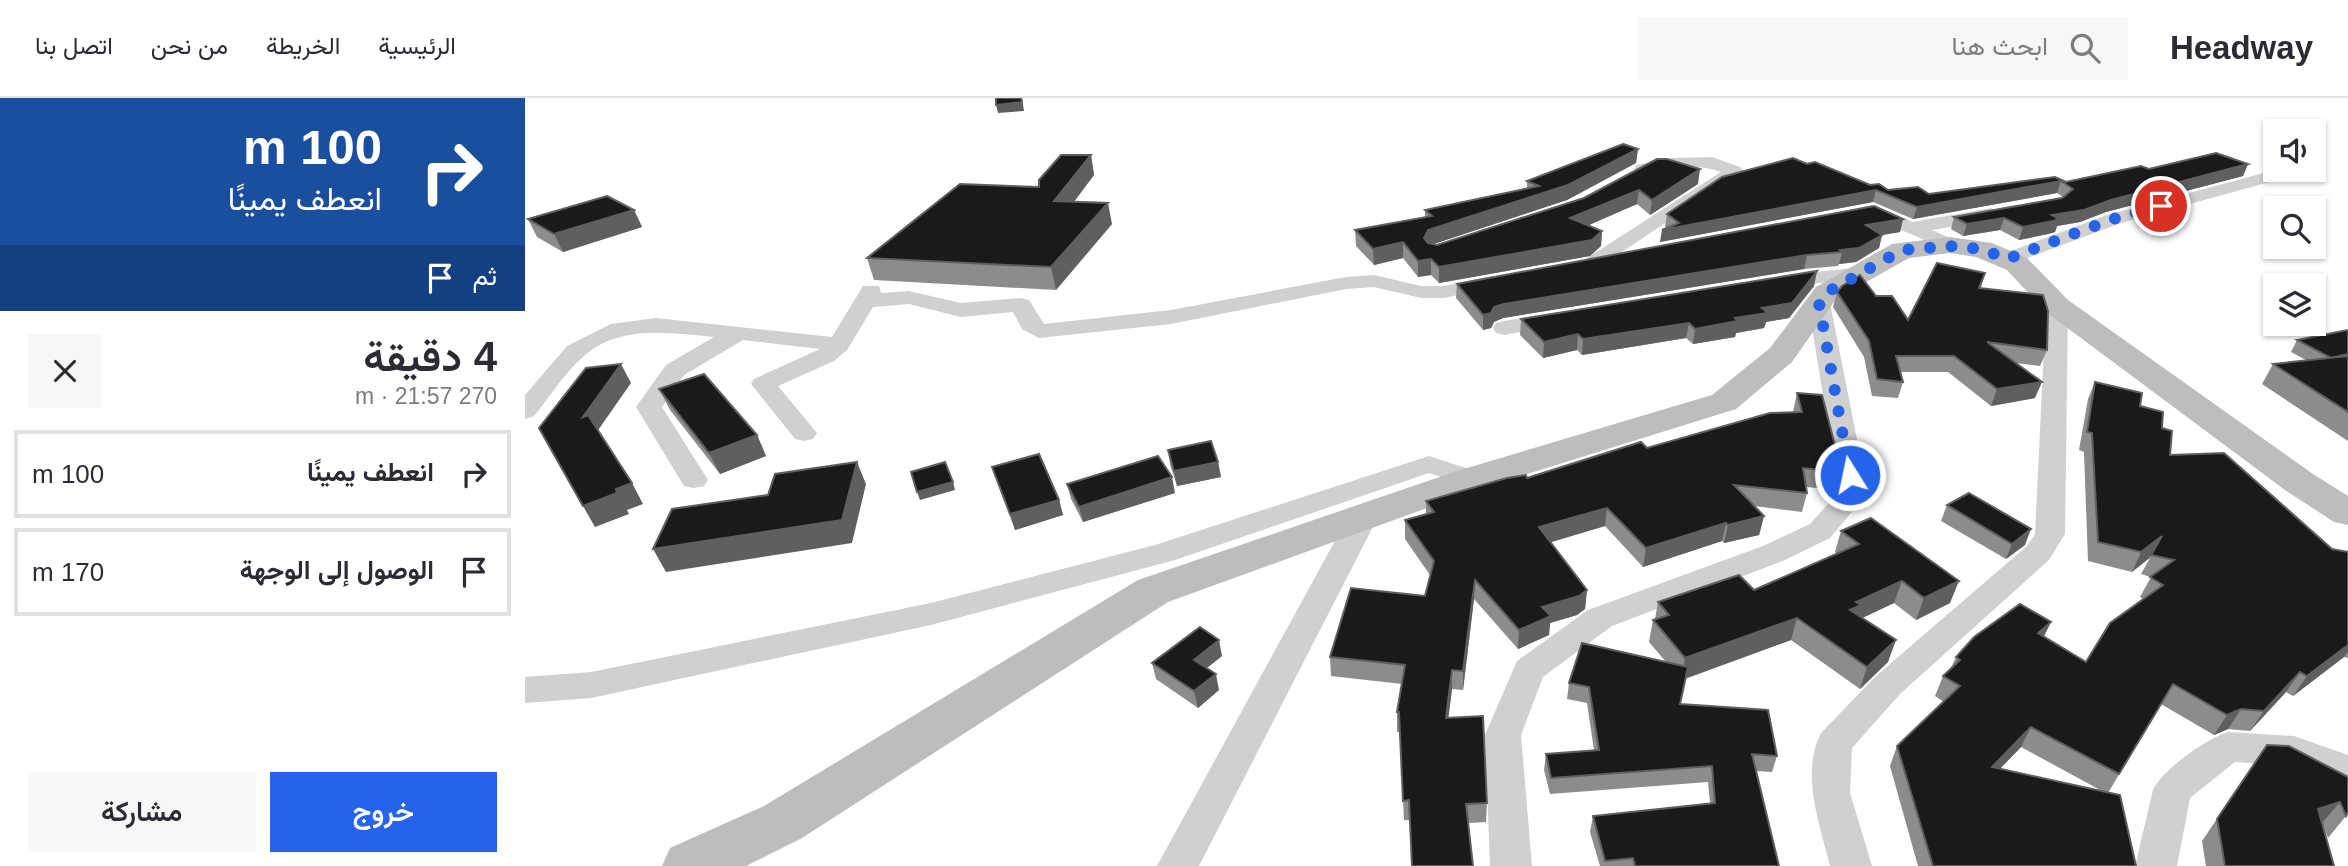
<!DOCTYPE html>
<html lang="ar">
<head>
<meta charset="utf-8">
<style>
  body { margin:0; font-family:Helvetica,Vazirmatn,sans-serif; background:#f7f7f7; color:#2b2b33; direction:rtl; height:100vh; display:flex; flex-direction:column; font-size:26px; white-space:nowrap }
  * { box-sizing:border-box; margin:0 }
  p { font-size:23px; color:#7c7c81 }
  .icon { flex:none; width:38px; height:38px; fill:none; stroke:currentColor; stroke-width:2; stroke-linecap:round; stroke-linejoin:round }
  .map { position:relative; flex:1; overflow:hidden; direction:ltr }
  .panel { display:flex; flex-direction:column; background:#fff; width:525px }
  .panel>* { flex:none }
  .top-card { background:#1a4fa0; color:#fff; overflow:hidden }
  .controls { position:absolute; left:1738px; top:21px; display:grid; gap:14px }
  .controls a { display:grid; place-items:center; width:63px; height:63px; border-radius:0px; background:#fff; box-shadow:0 2px 5px #0004; font-size:35px }
  .pin { position:absolute; display:grid; place-items:center; width:60px; height:60px; color:#fff; margin:-30px; border:4px solid #fff; border-radius:50%; box-shadow:0 2px 7px #0007 }
  .me { position:absolute; width:77px; margin:-38px; rotate:350deg; stroke-linejoin:round; filter:drop-shadow(0 0 5px #0008) }
  .turn { display:flex; align-items:center; gap:24px; height:147px; padding:0 28px; font-size:32px }
  .turn .icon { width:91px; height:91px; stroke-width:2.5 }
  .turn b { display:block; font-size:49px; line-height:60px }
  .then { display:flex; align-items:center; height:66px; padding:0 28px; background:#0003; gap:14px; font-size:26px }
  .round { display:grid; place-items:center; flex:none; width:74px; height:74px; border-radius:0px; background:#f7f7f7 }
  .summary { display:flex; align-items:center; justify-content:space-between; height:119px; padding:0 28px }
  h1 { font-size:42px; font-weight:600; line-height:52px }
  .action { display:flex; gap:14px; margin-top:auto; padding:14px 28px }
  .action a { flex:1; height:80px; border-radius:0px; background:#2563eb; color:#fff; font-size:28px; font-weight:600; line-height:80px; text-align:center }
  .action a+a { background:#f7f7f7; color:#2b2b33 }
  ul { padding:0; list-style:none }
  li { display:flex; align-items:center; gap:21px; height:88px; margin:0 14px 10px; padding:0 14px; border:4px solid #e1e1e2; border-radius:0px }
  li div { flex:1 }
  li b { display:block; font-size:26px }
  li em { font-style:normal }
  header { display:flex; align-items:center; gap:42px; box-sizing:border-box; height:98px; padding:0 35px; background:#fff; border-bottom:2px solid #e1e1e2 }
  header strong { font-size:33px }
  nav { display:flex; gap:38px; margin-inline-start:auto; font-size:24px }
  .search { width:490px; height:63px; background:#f7f7f7; display:flex; align-items:center; gap:18px; box-sizing:border-box; padding:0 24px; border-radius:0px; color:#7c7c81; font-size:26px }
  main { display:flex; flex:1; min-height:0 }
  .map>svg:first-child { display:block }
  .lines { fill:none; stroke-linecap:round; stroke-linejoin:round }
  .street { fill:#d0d0d0; fill-rule:evenodd }
  .secondary { fill:#bdbdbd; fill-rule:evenodd }
  .wall { fill:#8c8c8c; fill-rule:evenodd }
  .shaded-wall { fill:#5f5f5f }
  .building { fill:#1a1a1a; stroke:#5f5f5f; stroke-width:2 }
  .route { stroke:#2563eb; stroke-width:12; stroke-dasharray:0 21.6 }
</style>
</head>
<body>
<header>
<strong>Headway</strong>
<div class="search"><svg class="icon" aria-label="search" viewBox="0 0 24 24"><circle cx="10" cy="10" r="6"/><path d="M15 15l6 6"/></svg>ابحث هنا</div>
<nav><a>الرئيسية</a><a>الخريطة</a><a>من نحن</a><a>اتصل بنا</a></nav>
</header>
<main>
<div class="map">
<svg width="1823" height="768" viewBox="0 0 1823 768">
  <rect width="100%" height="100%" fill="#fff"/>
  <g class="lines">
    <g class="street">
      <path d="M 1187,59 L 1215,69 L 1218,73 L 1073,170 L 1059,170 L 1056,166 L 1059,162 L 1196,74 C 1172,64 1143,71 1118,76 L 1109,71 L 1112,67 L 1147,60 Z"/>
      <path d="M 1750,72 L 1759,72 L 1762,76 L 1759,80 L 1596,125 L 1489,165 L 1475,165 L 1472,161 L 1475,157 L 1582,117 Z"/>
      <path d="M 1348,107 L 1388,124 L 1466,110 L 1475,116 L 1466,122 L 1407,132 L 1432,143 L 1435,147 L 1432,151 L 1425,153 L 1346,119 L 1334,118 L 1332,114 L 1334,110 Z"/>
      <path d="M 1336,169 L 1343,171 L 1346,175 L 1343,179 L 1255,190 L 1248,188 L 1244,184 L 1248,180 L 1255,178 Z"/>
      <path d="M 849,177 L 896,188 L 919,188 L 967,178 L 974,180 L 978,184 L 974,188 L 919,200 L 896,200 L 849,189 L 821,191 L 646,226 L 514,240 L 497,231 L 488,214 L 436,219 L 384,206 L 348,209 L 322,252 L 309,263 L 253,288 L 292,335 L 288,341 L 279,343 L 270,341 L 226,286 L 229,281 L 295,251 L 218,242 L 159,277 L 137,309 L 183,382 L 179,388 L 169,390 L 159,388 L 111,309 L 141,267 L 189,239 C 145,235 94,226 58,259 C 39,275 25,299 9,318 L 0,321 L 0,297 L 42,248 L 86,226 L 131,220 L 307,239 L 338,188 L 354,188 L 356,195 L 384,193 L 436,205 L 496,200 L 504,202 L 519,226 L 646,212 L 821,179 Z"/>
      <path d="M 1294,198 L 1302,200 L 1305,205 L 1339,377 L 1331,409 L 1305,440 L 1260,462 L 1087,528 L 1018,579 L 996,637 L 1007,768 L 965,768 L 960,637 L 992,563 L 1063,512 L 1238,448 L 1285,426 L 1303,406 L 1311,377 L 1283,205 L 1286,200 Z"/>
      <path d="M 1532,201 L 1540,203 L 1543,208 L 1540,436 L 1524,462 L 1375,596 L 1327,650 L 1325,695 L 1347,768 L 1305,768 C 1295,727 1275,675 1296,635 L 1351,578 L 1502,448 L 1510,436 L 1521,208 L 1524,203 Z"/>
      <path d="M 1032,214 L 1040,216 L 1043,221 L 1040,226 L 979,237 L 971,235 L 968,230 L 971,225 L 979,223 Z"/>
      <path d="M 904,358 L 956,375 L 960,381 L 956,387 L 946,389 L 904,375 L 650,462 L 406,527 L 66,600 L 0,605 L 0,579 L 66,574 L 406,505 L 630,447 Z"/>
      <path d="M 838,410 L 848,413 L 853,419 L 674,768 L 632,768 L 823,419 L 828,413 Z"/>
      <path d="M 1703,634 L 1769,638 L 1823,657 L 1823,688 L 1767,668 L 1710,664 L 1665,700 L 1652,768 L 1610,768 L 1628,692 C 1638,671 1681,641 1703,634 Z"/>
    </g>
    <path class="secondary" d="M 1425,139 L 1467,145 L 1502,160 L 1543,202 L 1788,376 L 1823,398 L 1823,427 L 1809,424 L 1760,392 L 1521,214 L 1482,172 L 1451,159 L 1425,155 L 1384,160 L 1311,201 L 1267,264 L 1211,311 L 960,389 L 643,504 L 277,740 L 221,768 L 137,768 L 145,750 L 239,708 L 613,482 L 932,373 L 1187,297 L 1245,250 L 1291,189 L 1367,146 Z"/>
  </g>
  <g class="wall">
    <path d="M 1113,51 L 1111,65 L 1042,102 L 908,146 L 912,147 L 1059,100 L 1132,61 L 1173,86 L 1125,117 L 1112,106 L 1063,127 L 1077,133 L 1076,148 L 1065,158 L 914,185 L 906,177 L 893,179 L 878,160 L 849,167 L 831,148 L 830,132 L 900,119 L 900,112 L 1002,90 L 1002,83 Z"/>
    <path d="M 566,57 L 569,77 L 549,104 L 587,126 L 531,192 L 349,182 L 342,160 L 514,89 Z"/>
    <path d="M 1282,66 L 1363,92 L 1404,96 L 1530,79 L 1541,84 L 1624,71 L 1723,66 L 1718,78 L 1581,114 L 1555,124 L 1532,128 L 1530,134 L 1523,136 L 1494,142 L 1475,132 L 1438,138 L 1426,131 L 1429,119 L 1538,99 L 1532,95 L 1388,121 L 1348,104 L 1135,144 L 1142,130 L 1140,129 L 1142,116 Z"/>
    <path d="M 109,112 L 117,129 L 38,154 L 12,139 L 3,121 Z"/>
    <path d="M 1378,121 L 1375,134 L 1357,137 L 1354,150 L 1331,164 L 1314,166 L 1313,168 L 1279,171 L 978,220 L 969,224 L 966,230 L 958,232 L 931,200 L 932,186 Z"/>
    <path d="M 1292,173 L 1289,188 L 1264,220 L 1241,224 L 1239,230 L 1211,235 L 1210,239 L 1168,246 L 1161,240 L 1057,257 L 1052,252 L 1018,260 L 995,237 L 996,221 Z"/>
    <path d="M 1460,175 L 1456,190 L 1522,252 L 1515,268 L 1491,265 L 1510,300 L 1466,308 L 1423,274 L 1375,274 L 1378,284 L 1373,300 L 1347,298 L 1339,259 L 1308,209 L 1312,194 L 1351,198 L 1383,222 Z"/>
    <path d="M 1823,232 L 1823,343 L 1737,286 L 1748,266 L 1781,262 L 1766,254 L 1772,242 Z"/>
    <path d="M 1570,284 L 1615,308 L 1637,330 L 1645,357 L 1807,451 L 1823,454 L 1823,560 L 1819,559 L 1768,598 L 1761,594 L 1725,633 L 1703,631 L 1689,637 L 1636,606 L 1583,695 L 1611,768 L 1393,768 L 1365,668 L 1372,648 L 1419,604 L 1410,598 L 1418,578 L 1426,570 L 1431,559 L 1526,524 L 1519,538 L 1561,564 L 1618,501 L 1615,499 L 1626,479 L 1616,476 L 1625,460 L 1607,474 L 1563,463 L 1559,354 L 1554,352 L 1563,301 ZM 1496,649 L 1577,693 L 1475,671 Z"/>
    <path d="M 134,291 L 232,337 L 241,358 L 195,376 L 145,312 Z"/>
    <path d="M 1272,295 L 1313,359 L 1304,391 L 1281,389 L 1282,395 L 1277,414 L 1229,408 L 1239,418 L 1234,437 L 1199,445 L 1197,443 L 1118,469 L 1080,428 L 1026,444 L 1062,492 L 1060,511 L 1052,517 L 1025,525 L 1024,537 L 993,551 L 949,501 L 938,592 L 927,591 L 923,620 L 962,705 L 961,724 L 943,725 L 879,722 L 875,634 L 872,634 L 872,614 L 877,586 L 806,578 L 805,559 L 900,498 L 905,477 L 880,441 L 880,422 L 901,416 L 901,403 L 1002,380 L 1268,314 Z"/>
    <path d="M 643,352 L 693,364 L 696,379 L 652,388 L 645,366 Z"/>
    <path d="M 467,369 L 534,402 L 538,417 L 490,432 Z"/>
    <path d="M 542,386 L 650,395 L 558,424 L 546,401 Z"/>
    <path d="M 1422,407 L 1500,447 L 1481,461 L 1416,423 Z"/>
    <path d="M 1316,433 L 1425,505 L 1391,522 L 1369,505 L 1337,520 L 1363,564 L 1335,591 L 1266,542 L 1160,581 L 1155,606 L 1252,658 L 1247,674 L 1231,673 L 1254,768 L 1075,768 L 1065,734 L 1068,718 L 1185,705 L 1183,684 L 1025,696 L 1019,672 L 1021,656 L 1069,652 L 1062,605 L 1042,601 L 1044,585 L 1141,564 L 1124,544 L 1128,522 L 1130,521 L 1133,504 L 1229,492 L 1312,456 L 1310,454 Z"/>
    <path d="M 697,558 L 681,570 L 694,592 L 673,610 L 631,581 L 627,565 Z"/>
    <path d="M 1742,647 L 1823,679 L 1821,718 L 1803,740 L 1797,725 L 1809,768 L 1681,768 L 1677,743 Z"/>
  </g>
  <g class="shaded-wall">
    <path d="M 497,0 L 499,13 L 473,15 L 471,7 Z"/>
    <path d="M 1113,51 L 1111,65 L 1042,102 L 903,148 L 899,140 L 903,132 Z"/>
    <path d="M 566,57 L 569,77 L 534,123 L 529,103 Z"/>
    <path d="M 1723,66 L 1718,78 L 1581,114 L 1555,124 L 1532,128 L 1530,134 L 1523,136 L 1494,142 L 1498,129 L 1527,117 Z"/>
    <path d="M 1175,71 L 1173,86 L 1125,117 L 1127,102 Z"/>
    <path d="M 1536,83 L 1532,95 L 1388,121 L 1392,109 Z"/>
    <path d="M 1114,92 L 1112,106 L 1044,136 L 1045,120 Z"/>
    <path d="M 1351,92 L 1348,104 L 1135,144 L 1137,132 Z"/>
    <path d="M 583,105 L 587,126 L 531,192 L 526,169 Z"/>
    <path d="M 109,112 L 117,129 L 38,154 L 29,136 Z"/>
    <path d="M 1479,120 L 1475,132 L 1438,138 L 1442,126 Z"/>
    <path d="M 1378,121 L 1375,134 L 1357,137 L 1354,150 L 1331,164 L 1314,166 L 1317,154 L 1315,152 L 1341,127 Z"/>
    <path d="M 1077,133 L 1076,148 L 1065,158 L 914,185 L 914,169 Z"/>
    <path d="M 878,144 L 878,160 L 849,167 L 848,151 Z"/>
    <path d="M 1282,157 L 1279,171 L 978,220 L 969,224 L 966,230 L 958,232 L 958,217 L 969,209 L 979,206 Z"/>
    <path d="M 906,161 L 906,177 L 893,179 L 893,163 Z"/>
    <path d="M 1292,173 L 1289,188 L 1264,220 L 1241,224 L 1239,230 L 1211,235 L 1210,239 L 1168,246 L 1170,231 L 1210,220 L 1237,210 Z"/>
    <path d="M 1164,225 L 1161,240 L 1057,257 L 1058,241 Z"/>
    <path d="M 1053,236 L 1052,252 L 1018,260 L 1019,244 Z"/>
    <path d="M 96,266 L 106,285 L 69,338 L 58,319 Z"/>
    <path d="M 1517,284 L 1510,300 L 1466,308 L 1472,291 Z"/>
    <path d="M 232,337 L 241,358 L 195,376 L 184,355 Z"/>
    <path d="M 332,364 L 341,386 L 327,445 L 141,474 L 128,451 Z"/>
    <path d="M 693,364 L 696,379 L 652,388 L 649,373 Z"/>
    <path d="M 647,379 L 650,395 L 558,424 L 554,409 Z"/>
    <path d="M 428,384 L 430,392 L 395,402 L 392,394 Z"/>
    <path d="M 107,385 L 118,406 L 102,412 L 104,416 L 70,429 L 58,408 L 91,391 Z"/>
    <path d="M 534,402 L 538,417 L 490,432 L 485,416 Z"/>
    <path d="M 1082,410 L 1080,428 L 1013,448 L 1014,429 Z"/>
    <path d="M 1239,418 L 1234,437 L 1199,445 L 1203,427 Z"/>
    <path d="M 1201,425 L 1197,443 L 1118,469 L 1121,450 Z"/>
    <path d="M 1506,431 L 1500,447 L 1481,461 L 1487,446 Z"/>
    <path d="M 1637,438 L 1624,460 L 1607,474 L 1616,454 Z"/>
    <path d="M 950,482 L 949,501 L 938,592 L 938,573 Z"/>
    <path d="M 1377,483 L 1369,505 L 1331,523 L 1325,512 L 1331,504 Z"/>
    <path d="M 1434,483 L 1425,505 L 1391,522 L 1399,500 Z"/>
    <path d="M 1062,492 L 1060,511 L 1052,517 L 1025,525 L 1024,537 L 993,551 L 994,532 L 1017,509 Z"/>
    <path d="M 1272,520 L 1266,542 L 1156,582 L 1160,560 Z"/>
    <path d="M 1526,524 L 1516,544 L 1513,535 Z"/>
    <path d="M 694,542 L 697,558 L 672,578 L 669,562 Z"/>
    <path d="M 1371,542 L 1363,564 L 1335,591 L 1342,569 Z"/>
    <path d="M 1823,547 L 1823,553 L 1819,559 L 1768,598 L 1782,578 Z"/>
    <path d="M 927,572 L 927,591 L 921,639 L 921,620 Z"/>
    <path d="M 1775,574 L 1761,594 L 1725,633 L 1739,613 Z"/>
    <path d="M 691,576 L 694,592 L 673,610 L 669,593 Z"/>
    <path d="M 1716,611 L 1703,631 L 1689,637 L 1702,617 Z"/>
    <path d="M 1506,629 L 1496,649 L 1457,689 L 1467,669 Z"/>
    <path d="M 1815,704 L 1797,725 L 1793,711 Z"/>
  </g>
  <g class="building">
    <path d="M 471,0 L 496,0 L 497,4 L 471,7 Z"/>
    <path d="M 1098,46 L 1113,51 L 1043,87 L 903,132 L 899,140 L 903,145 L 912,147 L 1059,100 L 1132,61 L 1142,61 L 1175,71 L 1127,102 L 1114,92 L 1045,120 L 1077,133 L 1067,142 L 914,169 L 906,161 L 893,163 L 878,144 L 848,151 L 830,132 L 907,118 L 900,112 L 1014,88 L 1002,83 Z"/>
    <path d="M 1691,55 L 1723,66 L 1586,102 L 1559,112 L 1527,117 L 1534,121 L 1528,123 L 1498,129 L 1479,120 L 1442,126 L 1429,119 L 1537,100 L 1548,91 L 1536,83 L 1392,109 L 1351,92 L 1137,132 L 1154,125 L 1142,116 L 1197,79 L 1268,60 L 1282,66 L 1290,64 L 1345,87 L 1354,86 L 1363,92 L 1393,89 L 1404,96 L 1530,79 L 1541,84 L 1616,68 L 1624,71 Z"/>
    <path d="M 536,57 L 566,57 L 529,103 L 583,105 L 526,169 L 342,160 L 435,86 L 514,89 L 514,82 Z"/>
    <path d="M 82,98 L 109,112 L 29,136 L 3,121 Z"/>
    <path d="M 1349,108 L 1378,121 L 1341,127 L 1357,137 L 1334,150 L 1315,152 L 1317,154 L 1282,157 L 979,206 L 969,209 L 966,215 L 958,217 L 932,186 Z"/>
    <path d="M 1412,165 L 1460,175 L 1454,190 L 1518,197 L 1523,213 L 1522,252 L 1462,244 L 1517,284 L 1472,291 L 1429,258 L 1371,258 L 1378,284 L 1352,281 L 1344,243 L 1312,194 L 1317,188 L 1335,177 L 1351,198 L 1367,198 L 1383,222 Z"/>
    <path d="M 1292,173 L 1267,205 L 1237,210 L 1243,215 L 1210,220 L 1213,223 L 1170,231 L 1164,225 L 1058,241 L 1053,236 L 1019,244 L 996,221 Z"/>
    <path d="M 1823,232 L 1823,256 L 1806,260 L 1772,242 Z"/>
    <path d="M 1823,258 L 1823,314 L 1748,266 Z"/>
    <path d="M 96,266 L 58,319 L 63,317 L 107,385 L 91,391 L 92,395 L 58,408 L 14,330 L 61,270 Z"/>
    <path d="M 179,276 L 232,337 L 184,355 L 134,291 Z"/>
    <path d="M 1570,284 L 1617,295 L 1615,308 L 1638,314 L 1637,330 L 1647,333 L 1645,357 L 1699,355 L 1807,451 L 1823,454 L 1823,547 L 1782,578 L 1775,574 L 1739,613 L 1716,611 L 1702,617 L 1648,586 L 1594,676 L 1506,629 L 1467,669 L 1595,697 L 1611,768 L 1408,768 L 1372,648 L 1435,588 L 1418,578 L 1435,562 L 1431,559 L 1449,539 L 1495,506 L 1526,524 L 1513,535 L 1561,564 L 1585,525 L 1638,487 L 1625,479 L 1649,462 L 1626,457 L 1637,438 L 1616,454 L 1573,444 L 1567,335 L 1562,334 Z"/>
    <path d="M 1272,295 L 1297,297 L 1313,359 L 1309,373 L 1278,370 L 1282,395 L 1209,387 L 1239,418 L 1203,427 L 1201,425 L 1121,450 L 1082,410 L 1014,429 L 1062,492 L 1054,498 L 1017,509 L 1026,518 L 994,532 L 950,482 L 938,573 L 927,572 L 921,620 L 958,618 L 962,705 L 941,706 L 948,768 L 887,768 L 884,702 L 878,703 L 874,614 L 872,614 L 880,567 L 805,559 L 826,490 L 900,498 L 909,463 L 880,422 L 909,414 L 901,403 L 982,380 L 1001,377 L 1002,380 L 1116,344 L 1122,350 L 1245,315 L 1277,314 Z"/>
    <path d="M 686,343 L 693,364 L 649,373 L 643,352 Z"/>
    <path d="M 514,356 L 534,402 L 485,416 L 467,369 Z"/>
    <path d="M 633,358 L 647,379 L 554,409 L 542,386 Z"/>
    <path d="M 332,364 L 317,422 L 128,451 L 147,411 L 243,397 L 250,376 Z"/>
    <path d="M 420,364 L 428,384 L 392,394 L 386,374 Z"/>
    <path d="M 1444,395 L 1506,431 L 1487,446 L 1422,407 Z"/>
    <path d="M 1346,420 L 1434,483 L 1399,500 L 1377,483 L 1331,504 L 1336,507 L 1325,512 L 1371,542 L 1342,569 L 1272,520 L 1160,560 L 1128,522 L 1144,517 L 1133,504 L 1214,477 L 1229,492 L 1334,446 L 1316,433 Z"/>
    <path d="M 675,529 L 694,542 L 669,562 L 691,576 L 669,593 L 627,565 Z"/>
    <path d="M 1057,545 L 1163,569 L 1155,606 L 1243,612 L 1252,658 L 1227,656 L 1254,768 L 1110,768 L 1108,760 L 1080,763 L 1068,718 L 1190,705 L 1187,668 L 1026,680 L 1021,656 L 1074,652 L 1064,589 L 1044,585 Z"/>
    <path d="M 1742,647 L 1764,648 L 1823,679 L 1823,714 L 1821,718 L 1815,704 L 1793,711 L 1809,768 L 1700,768 L 1692,721 Z"/>
  </g>
  <g class="lines">
    <path class="route" d="M 1325,377 L 1294,205 L 1301,195 L 1377,152 L 1425,148 L 1457,151 L 1482,161 L 1588,121 L 1636,108"/>
  </g>
</svg>
<div class="controls">
<a><svg class="icon" aria-label="sound" viewBox="0 0 24 24"><path d="M4 9h4l5-4v14l-5-4H4zM17 9q2 3 0 6"/></svg></a>
<a><svg class="icon" aria-label="search" viewBox="0 0 24 24"><circle cx="10" cy="10" r="6"/><path d="M15 15l6 6"/></svg></a>
<a><svg class="icon" aria-label="layers" viewBox="0 0 24 24"><path d="M12 4l9 5-9 5-9-5zM3 14l9 5 9-5"/></svg></a>
</div>
<div class="pin" style="left:1636px;top:108px;background:#d93025"><svg class="icon" aria-label="arrive" viewBox="0 0 24 24"><path d="M6 21V4h12l-3 4 3 4H6"/></svg></div>
<svg class="me" style="left:1325px;top:377px" viewBox="-20 -20 40 40"><circle r="17" fill="#2563eb" stroke="#fff" stroke-width="3"/><path d="M0-11L8 9 0 5-8 9z" fill="#fff"/></svg>
</div>
<section class="panel">
<div class="top-card">
<div class="turn"><svg class="icon" aria-label="right" viewBox="0 0 24 24"><path d="M7 20v-9h11M14 6l5 5-5 5"/></svg><div><b>100 m</b>انعطف يمينًا</div></div>
<div class="then">ثم<svg class="icon" aria-label="arrive" viewBox="0 0 24 24"><path d="M6 21V4h12l-3 4 3 4H6"/></svg></div>
</div>
<div class="summary"><div><h1>4 دقيقة</h1><p>270 m · 21:57</p></div><a class="round"><svg class="icon" aria-label="close" viewBox="0 0 24 24"><path d="M6 6l12 12M18 6L6 18"/></svg></a></div>
<ul>
<li><svg class="icon" aria-label="right" viewBox="0 0 24 24"><path d="M7 20v-9h11M14 6l5 5-5 5"/></svg><div><b>انعطف يمينًا</b></div><em>100 m</em></li>
<li><svg class="icon" aria-label="arrive" viewBox="0 0 24 24"><path d="M6 21V4h12l-3 4 3 4H6"/></svg><div><b>الوصول إلى الوجهة</b></div><em>170 m</em></li>
</ul>
<div class="action"><a>خروج</a><a>مشاركة</a></div>
</section>
</main>
</body>
</html>
